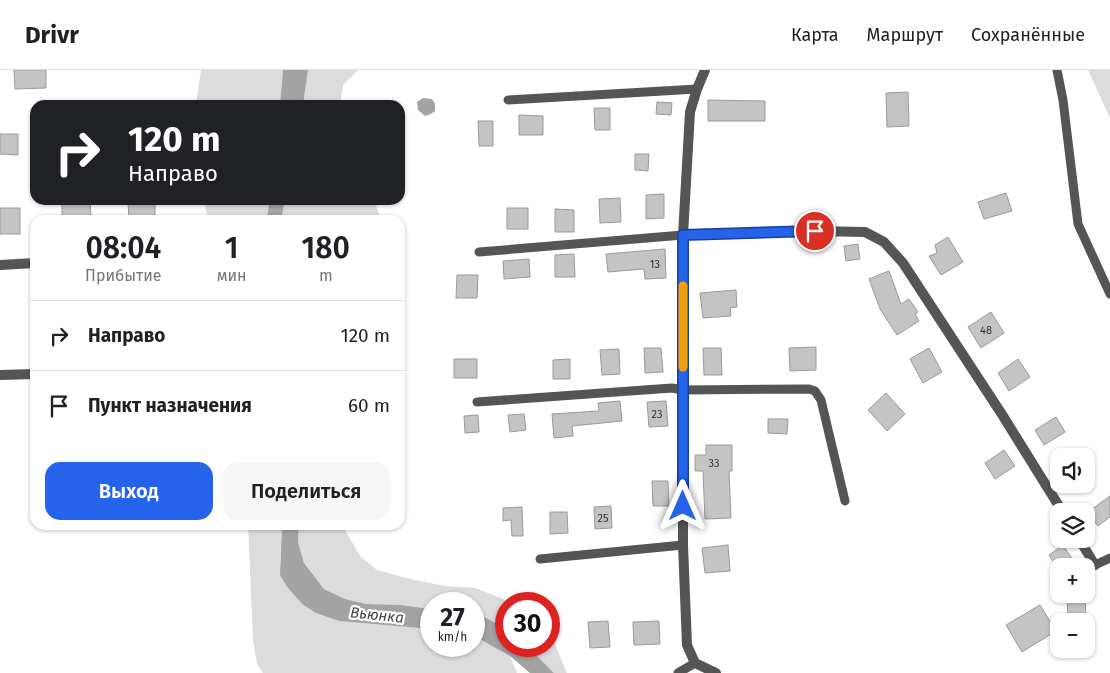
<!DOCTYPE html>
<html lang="ru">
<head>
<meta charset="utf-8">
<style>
  body { margin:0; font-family:"Fira Sans",sans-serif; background:#f6f6f6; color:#202124; height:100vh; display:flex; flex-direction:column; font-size:19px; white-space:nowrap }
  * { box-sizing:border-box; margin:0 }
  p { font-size:16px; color:#757577 }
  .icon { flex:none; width:28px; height:28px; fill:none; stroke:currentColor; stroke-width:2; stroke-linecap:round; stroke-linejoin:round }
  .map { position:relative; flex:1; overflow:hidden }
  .sheet { position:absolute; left:30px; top:145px; width:375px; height:315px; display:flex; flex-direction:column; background:#fff; border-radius:15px; box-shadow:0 1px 4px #0004 }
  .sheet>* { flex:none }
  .banner { position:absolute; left:30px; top:30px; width:375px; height:105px; border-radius:15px; box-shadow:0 1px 4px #0004; background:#202124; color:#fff; overflow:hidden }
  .fabs { position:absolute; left:1050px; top:378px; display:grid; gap:10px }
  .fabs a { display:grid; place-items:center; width:45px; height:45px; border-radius:10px; background:#fff; box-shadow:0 1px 4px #0004; font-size:25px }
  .speed { position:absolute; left:420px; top:522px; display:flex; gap:10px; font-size:25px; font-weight:700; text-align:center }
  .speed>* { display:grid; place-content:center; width:65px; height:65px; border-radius:50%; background:#fff; box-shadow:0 1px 4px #0004; line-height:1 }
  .speed small { font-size:12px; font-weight:400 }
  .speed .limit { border:8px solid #d22; background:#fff; color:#111 }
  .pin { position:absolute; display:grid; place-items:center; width:42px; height:42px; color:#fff; margin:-21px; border:2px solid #fff; border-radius:50%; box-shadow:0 1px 5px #0007 }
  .me { position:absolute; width:55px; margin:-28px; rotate:0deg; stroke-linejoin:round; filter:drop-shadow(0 0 4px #0008) }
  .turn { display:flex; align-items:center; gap:18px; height:105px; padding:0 15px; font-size:22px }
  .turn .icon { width:65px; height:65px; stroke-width:2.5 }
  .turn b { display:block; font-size:35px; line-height:42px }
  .eta { display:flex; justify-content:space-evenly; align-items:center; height:85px; text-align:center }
  .eta b { font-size:30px; font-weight:600; line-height:35px }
  .button { display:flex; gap:10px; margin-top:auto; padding:10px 15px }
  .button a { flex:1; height:58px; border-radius:15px; background:#2563eb; color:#fff; font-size:20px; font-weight:600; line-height:58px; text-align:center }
  .button a+a { background:#f6f6f6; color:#202124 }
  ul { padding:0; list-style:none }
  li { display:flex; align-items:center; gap:15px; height:70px; padding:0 15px; border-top:1px solid #e0e0e0 }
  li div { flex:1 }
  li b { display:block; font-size:19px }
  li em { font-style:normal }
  header { display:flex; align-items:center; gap:30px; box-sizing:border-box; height:70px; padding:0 25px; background:#fff; border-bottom:1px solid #e0e0e0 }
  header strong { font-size:24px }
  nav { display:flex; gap:28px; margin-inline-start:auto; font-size:18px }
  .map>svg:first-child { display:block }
  .green { fill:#dcdcdc }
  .water { fill:#a3a3a3 }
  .building { fill:#c4c4c4; stroke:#999 }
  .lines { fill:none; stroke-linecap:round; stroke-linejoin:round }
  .service { stroke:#555; stroke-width:9 }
  .minor { stroke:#555; stroke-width:10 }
  .route-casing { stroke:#184099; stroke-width:12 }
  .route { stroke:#2563eb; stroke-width:9 }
  .slow { stroke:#f59e0b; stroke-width:9 }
  .labels { text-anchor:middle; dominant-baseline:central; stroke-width:4.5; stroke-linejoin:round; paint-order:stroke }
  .number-label { font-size:11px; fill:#313131 }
  .water-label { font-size:15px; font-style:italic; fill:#444; stroke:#fff }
</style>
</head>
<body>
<header>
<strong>Drivr</strong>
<nav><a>Карта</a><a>Маршрут</a><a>Сохранённые</a></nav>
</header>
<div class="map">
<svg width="1110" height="603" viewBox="0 0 1110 603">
  <rect width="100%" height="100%" fill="#fff"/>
  <g class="green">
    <path d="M 201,0 L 283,0 L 280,35 L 196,35 Z"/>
    <path d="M 308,0 L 358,0 L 343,15 L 340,35 L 303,35 Z"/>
    <path d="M 1088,0 L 1110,0 L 1110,48 Z"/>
    <path d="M 203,130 L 269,130 L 268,143 L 264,150 L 209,150 Z"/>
    <path d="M 285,130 L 374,130 L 381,150 L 281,150 Z"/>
    <path d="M 248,455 L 282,455 L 280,494 L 288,518 L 302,534 L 316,543 L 339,551 L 431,559 L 431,576 L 474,576 L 474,566 L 510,586 L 517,603 L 263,603 L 257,594 L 253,570 Z"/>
    <path d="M 299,455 L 342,455 L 360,486 L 377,500 L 410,509 L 445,516 L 475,518 L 509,531 L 513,534 L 506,534 L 506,559 L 481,545 L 474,544 L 474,534 L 431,534 L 431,539 L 401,535 L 366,534 L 345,529 L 324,519 L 304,493 L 298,472 Z"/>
    <path d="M 549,566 L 554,572 L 567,603 L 554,603 L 527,576 L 549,576 Z"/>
  </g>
  <g class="water">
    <path d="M 283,0 L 308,0 L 303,35 L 280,35 Z"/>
    <path d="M 423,28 L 432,29 L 435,34 L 435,41 L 431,44 L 425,46 L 418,40 L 417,32 Z"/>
    <path d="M 269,130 L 285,130 L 281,150 L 264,150 L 268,143 Z"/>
    <path d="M 282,455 L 299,455 L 298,472 L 304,493 L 324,519 L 345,529 L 366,534 L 401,535 L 431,539 L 431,559 L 339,551 L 316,543 L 302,534 L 288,518 L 280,505 Z"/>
    <path d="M 474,544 L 481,545 L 506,559 L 506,576 L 527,576 L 554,603 L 530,603 L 510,586 L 474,566 Z"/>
  </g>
  <g class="building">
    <path d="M 14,0 L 46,0 L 46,18 L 15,19 Z"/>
    <path d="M 908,22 L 909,56 L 887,57 L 886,23 Z"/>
    <path d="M 708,30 L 765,31 L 765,51 L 708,51 Z"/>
    <path d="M 657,32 L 672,33 L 671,45 L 656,44 Z"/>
    <path d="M 594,38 L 610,38 L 610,60 L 595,60 Z"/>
    <path d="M 519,45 L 543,46 L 543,65 L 519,65 Z"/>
    <path d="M 478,51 L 493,51 L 493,76 L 479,76 Z"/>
    <path d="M 0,64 L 18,64 L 18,85 L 0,84 Z"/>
    <path d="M 635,84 L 649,84 L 648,101 L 635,100 Z"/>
    <path d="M 1006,123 L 1012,141 L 984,149 L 978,132 Z"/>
    <path d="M 664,124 L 664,148 L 646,149 L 646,125 Z"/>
    <path d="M 620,128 L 621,152 L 600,153 L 599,129 Z"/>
    <path d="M 62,130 L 90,130 L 91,150 L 62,150 Z"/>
    <path d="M 128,132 L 155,132 L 155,150 L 129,150 Z"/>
    <rect x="0" y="138" width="20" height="26"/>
    <rect x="507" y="138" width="21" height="21"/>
    <path d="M 555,139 L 574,140 L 574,162 L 555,162 Z"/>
    <path d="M 948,167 L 963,192 L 941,205 L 929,186 L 937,183 L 935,175 Z"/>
    <path d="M 858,174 L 860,189 L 846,191 L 844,176 Z"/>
    <path d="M 665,179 L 666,208 L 645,209 L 644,199 L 608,202 L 606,184 Z"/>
    <path d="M 574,184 L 575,207 L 555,207 L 555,185 Z"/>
    <path d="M 529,189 L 530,207 L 504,209 L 503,191 Z"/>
    <path d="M 889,201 L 901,234 L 909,229 L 918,242 L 915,244 L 919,251 L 897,265 L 880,239 L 869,209 Z"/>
    <path d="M 457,205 L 478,205 L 477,228 L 456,228 Z"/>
    <path d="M 736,220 L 737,237 L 730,238 L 731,246 L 703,248 L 700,223 Z"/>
    <path d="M 991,242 L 1004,263 L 981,278 L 968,257 Z"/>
    <path d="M 816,277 L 816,300 L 790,301 L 789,278 Z"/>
    <path d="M 644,278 L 661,278 L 663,302 L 645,303 Z"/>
    <path d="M 703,278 L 721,278 L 722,305 L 704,305 Z"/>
    <path d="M 929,278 L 942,302 L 923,313 L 910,289 Z"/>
    <path d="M 619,279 L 620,304 L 602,305 L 600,280 Z"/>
    <rect x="454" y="289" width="23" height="19"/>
    <path d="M 570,289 L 570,309 L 553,309 L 553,290 Z"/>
    <path d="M 1018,289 L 1030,307 L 1009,321 L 998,303 Z"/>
    <path d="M 886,323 L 905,344 L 887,361 L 868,340 Z"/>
    <path d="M 620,331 L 622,351 L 572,356 L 573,366 L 554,368 L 552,344 L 599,341 L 598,333 Z"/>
    <path d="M 666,331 L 668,356 L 649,357 L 647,332 Z"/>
    <path d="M 524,344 L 526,360 L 510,362 L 508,345 Z"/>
    <path d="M 478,345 L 479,362 L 465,363 L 464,346 Z"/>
    <path d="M 1056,347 L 1065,362 L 1044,375 L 1035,360 Z"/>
    <path d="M 768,349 L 788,349 L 787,364 L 768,363 Z"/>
    <path d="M 706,375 L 732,375 L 732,401 L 729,401 L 731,448 L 705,449 L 703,401 L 695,401 L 695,385 L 706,385 Z"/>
    <path d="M 1004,380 L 1015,396 L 995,409 L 985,393 Z"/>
    <path d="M 652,411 L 668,411 L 669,436 L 653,436 Z"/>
    <path d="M 1110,426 L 1110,447 L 1098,456 L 1088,442 Z"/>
    <path d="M 611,436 L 612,458 L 595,459 L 594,437 Z"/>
    <path d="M 522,437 L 523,466 L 512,466 L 511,450 L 503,451 L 503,438 Z"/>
    <path d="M 550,442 L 567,442 L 568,463 L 550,464 Z"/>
    <path d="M 728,475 L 730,501 L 705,503 L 702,478 Z"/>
    <path d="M 1063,475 L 1077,496 L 1056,496 L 1049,485 Z"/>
    <path d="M 1085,526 L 1086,548 L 1068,549 L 1067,527 Z"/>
    <path d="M 1040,535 L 1056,561 L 1022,582 L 1006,555 Z"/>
    <path d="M 608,551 L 610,577 L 590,578 L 588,552 Z"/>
    <path d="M 659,551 L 660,574 L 634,575 L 633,552 Z"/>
  </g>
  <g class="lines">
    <g class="service">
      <path d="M 1057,0 L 1063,30 L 1078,154 L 1110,224"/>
      <path d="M 508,30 L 697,19"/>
      <path d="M 479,182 L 683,165"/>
      <path d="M 477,332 L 672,318 L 683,320 L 809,319 L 815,321 L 821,330 L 845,431"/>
      <path d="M 540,489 L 683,475"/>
      <path d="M 1095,495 L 1110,488"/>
      <path d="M 678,603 L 695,593"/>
    </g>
    <g class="minor">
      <path d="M 705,0 L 697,19 L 690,42 L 683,165 L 683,475 L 687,575 L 695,593 L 716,603"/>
      <path d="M 683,165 L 815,161 L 865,162 L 884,172 L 903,193 L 1003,346 L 1062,441"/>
      <path d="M 0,195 L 35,193"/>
      <path d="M 0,305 L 35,304"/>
      <path d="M 1079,469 L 1095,495"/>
    </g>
  </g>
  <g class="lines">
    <g class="route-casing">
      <path id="route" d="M 683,436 L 683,165 L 815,161"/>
    </g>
    <use href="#route" class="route"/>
    <path class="slow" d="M 683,297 L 683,216"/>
  </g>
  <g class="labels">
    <g class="number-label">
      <text x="655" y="194">13</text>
      <text x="986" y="260">48</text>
      <text x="657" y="344">23</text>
      <text x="714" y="393">33</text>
      <text x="603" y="448">25</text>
    </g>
    <g class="water-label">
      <text transform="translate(377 545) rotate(6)">Вьюнка</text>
    </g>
  </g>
</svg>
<div class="fabs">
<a><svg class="icon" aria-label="sound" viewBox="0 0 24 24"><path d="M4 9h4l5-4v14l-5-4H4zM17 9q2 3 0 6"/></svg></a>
<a><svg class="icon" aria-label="layers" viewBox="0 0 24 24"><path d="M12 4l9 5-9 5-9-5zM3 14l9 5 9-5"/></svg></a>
<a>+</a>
<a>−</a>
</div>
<div class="speed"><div>27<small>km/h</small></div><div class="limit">30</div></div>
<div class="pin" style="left:815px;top:161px;background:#d93025"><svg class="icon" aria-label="arrive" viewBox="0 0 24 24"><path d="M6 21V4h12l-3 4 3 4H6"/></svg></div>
<svg class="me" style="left:683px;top:436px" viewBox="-20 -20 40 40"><path d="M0-17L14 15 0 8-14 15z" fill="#2563eb" stroke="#fff" stroke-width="4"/></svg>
<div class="banner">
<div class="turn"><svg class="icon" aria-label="right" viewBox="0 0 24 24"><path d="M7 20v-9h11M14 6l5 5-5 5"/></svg><div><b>120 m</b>Направо</div></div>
</div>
<section class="sheet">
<div class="eta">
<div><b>08:04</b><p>Прибытие</p></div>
<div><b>1</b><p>мин</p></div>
<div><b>180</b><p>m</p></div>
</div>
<ul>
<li><svg class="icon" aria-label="right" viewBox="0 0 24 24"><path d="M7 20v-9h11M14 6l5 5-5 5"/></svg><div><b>Направо</b></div><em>120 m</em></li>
<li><svg class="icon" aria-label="arrive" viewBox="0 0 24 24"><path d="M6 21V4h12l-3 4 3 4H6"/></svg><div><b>Пункт назначения</b></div><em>60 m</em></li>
</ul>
<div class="button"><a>Выход</a><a>Поделиться</a></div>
</section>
</div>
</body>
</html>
